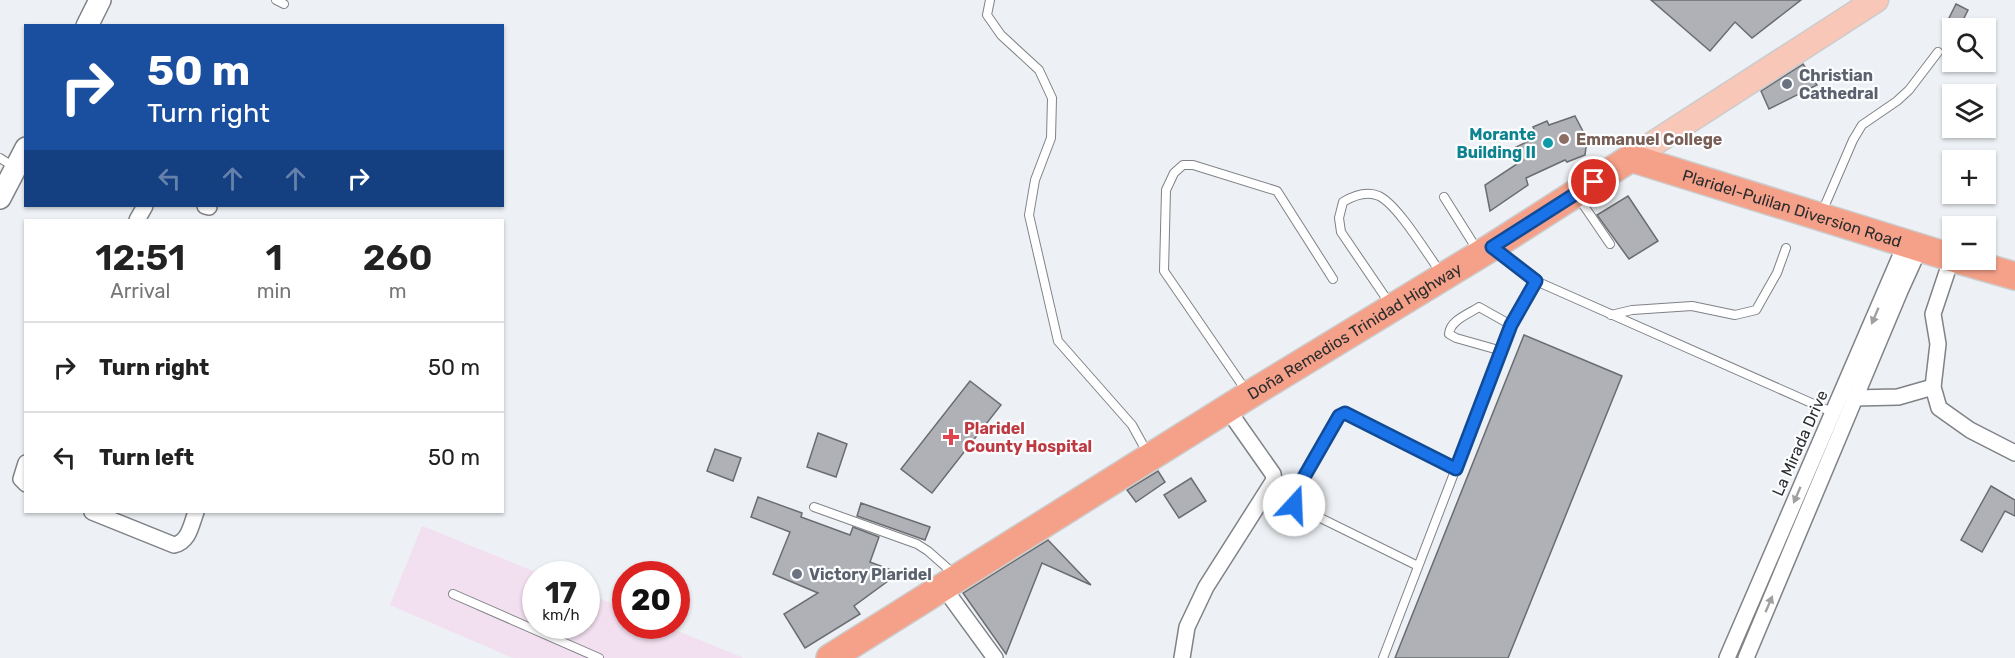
<!DOCTYPE html>
<html lang="en">
<head>
<meta charset="utf-8">
<style>
  body { margin:0; font-family:Rubik,sans-serif; background:#f2f2f2; color:#222; height:100vh; display:flex; flex-direction:column; font-size:22px; white-space:nowrap }
  * { box-sizing:border-box; margin:0 }
  p { font-size:20px; color:#767676 }
  .icon { flex:none; width:33px; height:33px; fill:none; stroke:currentColor; stroke-width:2; stroke-linecap:round; stroke-linejoin:round }
  .map { position:relative; flex:1; overflow:hidden }
  .side { position:absolute; left:24px; top:219px; width:480px; height:294px; display:flex; flex-direction:column; background:#fff; border-radius:0px; box-shadow:0 2px 4px #0004 }
  .side>* { flex:none }
  .top-card { position:absolute; left:24px; top:24px; width:480px; height:183px; border-radius:0px; box-shadow:0 2px 4px #0004; background:#1a4fa0; color:#fff; overflow:hidden }
  .fabs { position:absolute; left:1942px; top:18px; display:grid; gap:12px }
  .fabs a { display:grid; place-items:center; width:54px; height:54px; border-radius:0px; background:#fff; box-shadow:0 2px 4px #0004; font-size:30px }
  .speed { position:absolute; left:522px; top:561px; display:flex; gap:12px; font-size:30px; font-weight:700; text-align:center }
  .speed>* { display:grid; place-content:center; width:78px; height:78px; border-radius:50%; background:#fff; box-shadow:0 2px 4px #0004; line-height:1 }
  .speed small { font-size:15px; font-weight:400 }
  .speed .limit { border:9px solid #d22; background:#fff; color:#111 }
  .pin { position:absolute; display:grid; place-items:center; width:51px; height:51px; color:#fff; margin:-26px; border:3px solid #fff; border-radius:50%; box-shadow:0 2px 6px #0007 }
  .me { position:absolute; width:66px; margin:-33px; rotate:20deg; stroke-linejoin:round; filter:drop-shadow(0 0 4px #0008) }
  .turn { display:flex; align-items:center; gap:21px; height:126px; padding:0 24px; font-size:27px }
  .turn .icon { width:78px; height:78px; stroke-width:2.5 }
  .turn b { display:block; font-size:42px; line-height:51px }
  .lanes { display:flex; align-items:center; height:57px; padding:0 24px; background:#0003; justify-content:center; gap:30px; direction:ltr }
  .lanes .off { opacity:.35 }
  .eta { display:flex; justify-content:space-evenly; align-items:center; height:102px; text-align:center }
  .eta b { font-size:36px; font-weight:600; line-height:42px }
  ul { padding:0; list-style:none }
  li { display:flex; align-items:center; gap:18px; height:90px; padding:0 24px; border-top:2px solid #e0e0e0 }
  li div { flex:1 }
  li b { display:block; font-size:22px }
  li em { font-style:normal }
  .map>svg:first-child { display:block }
  .industrial { fill:#f2dfef }
  .building { fill:#afb1b6; stroke:#6a6d70; stroke-width:1.5 }
  .lines { fill:none; stroke-linecap:round; stroke-linejoin:round }
  .lane-casing { stroke:#7f8286; stroke-width:10 }
  .street-casing { stroke:#7f8286; stroke-width:18 }
  .secondary-casing { stroke:#7f8286; stroke-width:24 }
  .primary-casing { stroke:#cccccd; stroke-width:27 }
  .highway-casing { stroke:#cccccd; stroke-width:30 }
  .lane { stroke:#fff; stroke-width:8 }
  .street { stroke:#fff; stroke-width:15 }
  .secondary { stroke:#fff; stroke-width:21 }
  .primary { stroke:#f9c7b8; stroke-width:24 }
  .highway { stroke:#f5a189; stroke-width:27 }
  .oneway { fill:#a0a0a1 }
  .route-casing { stroke:#114b97; stroke-width:15 }
  .route { stroke:#1a73e8; stroke-width:10 }
  .worship-dot { fill:#6b7280; stroke:#fcfdff; stroke-width:2 }
  .education-dot { fill:#8d6e63; stroke:#fcfdff; stroke-width:2 }
  .culture-dot { fill:#0f9aa8; stroke:#fcfdff; stroke-width:2 }
  .health-dot { fill:#e0444e; stroke:#fcfdff; stroke-width:2 }
  .labels { text-anchor:middle; dominant-baseline:central; stroke-width:4.5; stroke-linejoin:round; paint-order:stroke }
  .worship-label { font-size:16px; font-weight:bold; fill:#5b616d; stroke:#fcfdff; text-anchor:start }
  .culture-label { font-size:16px; font-weight:bold; fill:#0d838f; stroke:#fcfdff; text-anchor:end }
  .education-label { font-size:16px; font-weight:bold; fill:#785e54; stroke:#fcfdff; text-anchor:start }
  .street-label { font-size:16px; fill:#2b2c2e; stroke:#fcfdff }
  .health-label { font-size:16px; font-weight:bold; fill:#be3a42; stroke:#fcfdff; text-anchor:start }
</style>
</head>
<body>
<div class="map">
<svg width="2015" height="658" viewBox="0 0 2015 658">
  <rect width="100%" height="100%" fill="#edf0f4"/>
  <path class="industrial" d="M 422,526 L 541,574 L 536,574 L 536,626 L 586,626 L 587,593 L 625,609 L 626,626 L 665,626 L 744,658 L 513,658 L 390,605 Z"/>
  <g class="building">
    <path d="M 1651,0 L 1801,0 L 1752,38 L 1735,22 L 1710,51 Z"/>
    <path d="M 1956,4 L 1968,10 L 1959,28 L 1944,28 Z"/>
    <path d="M 1803,64 L 1817,85 L 1769,109 L 1761,91 Z"/>
    <path d="M 1575,116 L 1587,139 L 1585,155 L 1567,162 L 1565,160 L 1526,178 L 1528,185 L 1490,211 L 1485,185 L 1523,160 L 1516,147 L 1537,137 L 1533,127 L 1547,121 L 1549,125 Z"/>
    <path d="M 1628,196 L 1658,241 L 1629,259 L 1597,215 Z"/>
    <path d="M 1524,335 L 1622,376 L 1508,658 L 1395,658 Z"/>
    <path d="M 970,381 L 1001,405 L 932,493 L 901,469 Z"/>
    <path d="M 818,433 L 847,444 L 836,477 L 807,467 Z"/>
    <path d="M 715,449 L 741,458 L 733,481 L 707,471 Z"/>
    <path d="M 1158,471 L 1165,482 L 1136,502 L 1127,490 Z"/>
    <path d="M 1191,478 L 1206,501 L 1179,518 L 1164,495 Z"/>
    <path d="M 1991,486 L 2015,500 L 2015,516 L 2005,511 L 1982,552 L 1961,540 Z"/>
    <path d="M 758,497 L 802,513 L 801,517 L 850,535 L 853,527 L 879,537 L 870,562 L 899,573 L 854,606 L 860,614 L 805,648 L 784,614 L 818,593 L 773,574 L 790,532 L 751,517 Z"/>
    <path d="M 861,503 L 930,527 L 925,540 L 857,516 Z"/>
    <path d="M 1048,540 L 1091,585 L 1042,563 L 1006,654 L 963,593 Z"/>
  </g>
  <g class="lines">
    <g class="lane-casing">
      <g id="lane">
        <path d="M 276,0 L 284,4"/>
        <path d="M 990,0 L 987,15 L 1001,35 L 1039,70 L 1052,98 L 1051,138 L 1035,180 L 1029,215 L 1058,341 L 1132,425 L 1148,454"/>
        <path d="M 0,158 L 14,167"/>
        <path d="M 1444,197 L 1478,251"/>
        <path d="M 1578,197 L 1610,244"/>
        <path d="M 1822,212 L 1853,140 L 1862,125 L 1897,101 L 1909,90 L 1938,52"/>
        <path d="M 1497,251 L 1536,281 L 1834,413"/>
        <path d="M 1390,304 L 1341,232 L 1339,218 L 1343,202 C 1353,196 1367,191 1379,196 C 1398,205 1427,254 1441,273"/>
        <path d="M 1611,315 L 1632,310 L 1692,306 L 1735,315 L 1756,310 L 1777,273 L 1786,248"/>
        <path d="M 1502,351 L 1456,338 L 1449,334 C 1450,320 1469,314 1479,307 L 1511,325"/>
        <path d="M 1247,392 L 1164,271 L 1166,190 L 1174,173 L 1183,165 L 1193,165 L 1277,191 L 1333,279"/>
        <path d="M 814,507 L 917,544 L 928,551 L 954,574"/>
        <path d="M 1418,566 L 1294,505 L 1292,498 L 1339,416 L 1345,413 L 1456,469"/>
        <path d="M 453,594 L 599,658"/>
        <path d="M 1383,658 L 1511,325 L 1536,281"/>
      </g>
    </g>
    <g class="street-casing">
      <g id="street">
        <path d="M 205,206 L 209,207"/>
        <path d="M 137,220 L 145,206"/>
        <path d="M 1952,257 L 1933,314 L 1938,344 L 1933,387 L 1939,408 L 1970,430 L 2015,453"/>
        <path d="M 1854,398 L 1898,397 L 1933,387"/>
        <path d="M 26,463 L 21,479 L 26,484"/>
        <path d="M 92,512 L 174,545 C 189,542 191,525 196,512"/>
        <path d="M 944,588 L 995,658"/>
        <path d="M 1182,658 L 1187,627 L 1206,587 L 1274,480 L 1273,474 L 1228,410"/>
        <path d="M 1727,658 L 1906,243"/>
        <path d="M 1746,658 L 1900,291 L 1920,247"/>
      </g>
    </g>
    <g class="secondary-casing">
      <g id="secondary">
        <path d="M 87,26 L 100,0"/>
        <path d="M 0,198 L 26,148"/>
      </g>
    </g>
    <g class="primary-casing">
      <path id="primary" d="M 1631,158 L 1876,0"/>
    </g>
    <g class="highway-casing">
      <g id="highway">
        <path d="M 1959,260 L 2015,276"/>
        <path id="s1" d="M 830,658 L 1249,395 L 1492,247 L 1631,158 L 1953,258"/>
      </g>
    </g>
    <use href="#lane" class="lane"/>
    <use href="#street" class="street"/>
    <use href="#secondary" class="secondary"/>
    <use href="#primary" class="primary"/>
    <use href="#highway" class="highway"/>
  </g>
  <defs><path id="oneway-solid" d="M-6-.8H1V-3.2L6.5 0L1 3.2V.8H-6Z" transform="scale(1.5)"/></defs>
  <g class="oneway">
    <use href="#oneway-solid" transform="translate(1875 316) rotate(113)"/>
    <use href="#oneway-solid" transform="translate(1797 495) rotate(113)"/>
    <use href="#oneway-solid" transform="translate(1769 604) rotate(-67)"/>
  </g>
  <g class="lines">
    <g class="route-casing">
      <path id="route" d="M 1294,505 L 1292,498 L 1339,416 L 1345,413 L 1456,469 L 1511,325 L 1536,281 L 1492,247 L 1594,182"/>
    </g>
    <use href="#route" class="route"/>
  </g>
  <g class="worship-dot">
    <circle cx="1787" cy="84" r="6"/>
    <circle cx="797" cy="574" r="6"/>
  </g>
  <circle class="education-dot" cx="1564" cy="139" r="6"/>
  <circle class="culture-dot" cx="1548" cy="143" r="6"/>
  <path class="health-dot" d="M948 428h6v6h6v6h-6v6h-6v-6h-6v-6h6z"/>
  <g class="labels">
    <g class="worship-label">
      <text x="1799" y="75">Christian<tspan x="1799" dy="18">Cathedral</tspan></text>
      <text x="809" y="574">Victory Plaridel</text>
    </g>
    <g class="culture-label">
      <text x="1536" y="134">Morante<tspan x="1536" dy="18">Building II</tspan></text>
    </g>
    <g class="education-label">
      <text x="1576" y="139">Emmanuel College</text>
    </g>
    <g class="street-label">
      <text stroke="none"><textPath href="#s1" startOffset="1113">Plaridel-Pulilan Diversion Road</textPath></text>
      <text stroke="none"><textPath href="#s1" startOffset="618">Doña Remedios Trinidad Highway</textPath></text>
      <text transform="translate(1800 443) rotate(-66)">La Mirada Drive</text>
    </g>
    <g class="health-label">
      <text x="964" y="428">Plaridel<tspan x="964" dy="18">County Hospital</tspan></text>
    </g>
  </g>
</svg>
<div class="fabs">
<a><svg class="icon" aria-label="search" viewBox="0 0 24 24"><circle cx="10" cy="10" r="6"/><path d="M15 15l6 6"/></svg></a>
<a><svg class="icon" aria-label="layers" viewBox="0 0 24 24"><path d="M12 4l9 5-9 5-9-5zM3 14l9 5 9-5"/></svg></a>
<a>+</a>
<a>−</a>
</div>
<div class="speed"><div>17<small>km/h</small></div><div class="limit">20</div></div>
<div class="pin" style="left:1594px;top:182px;background:#d93025"><svg class="icon" aria-label="arrive" viewBox="0 0 24 24"><path d="M6 21V4h12l-3 4 3 4H6"/></svg></div>
<svg class="me" style="left:1294px;top:505px" viewBox="-20 -20 40 40"><circle r="19" fill="#fff"/><path d="M0-13L10 11 0 6-10 11z" fill="#1a73e8"/></svg>
<div class="top-card">
<div class="turn"><svg class="icon" aria-label="right" viewBox="0 0 24 24"><path d="M7 20v-9h11M14 6l5 5-5 5"/></svg><div><b>50 m</b>Turn right</div></div>
<div class="lanes"><svg class="icon off" aria-label="left" viewBox="0 0 24 24"><path d="M17 20v-9H6M10 6l-5 5 5 5"/></svg><svg class="icon off" aria-label="ahead" viewBox="0 0 24 24"><path d="M12 20V5M6 11l6-6 6 6"/></svg><svg class="icon off" aria-label="ahead" viewBox="0 0 24 24"><path d="M12 20V5M6 11l6-6 6 6"/></svg><svg class="icon" aria-label="right" viewBox="0 0 24 24"><path d="M7 20v-9h11M14 6l5 5-5 5"/></svg></div>
</div>
<section class="side">
<div class="eta">
<div><b>12:51</b><p>Arrival</p></div>
<div><b>1</b><p>min</p></div>
<div><b>260</b><p>m</p></div>
</div>
<ul>
<li><svg class="icon" aria-label="right" viewBox="0 0 24 24"><path d="M7 20v-9h11M14 6l5 5-5 5"/></svg><div><b>Turn right</b></div><em>50 m</em></li>
<li><svg class="icon" aria-label="left" viewBox="0 0 24 24"><path d="M17 20v-9H6M10 6l-5 5 5 5"/></svg><div><b>Turn left</b></div><em>50 m</em></li>
</ul>
</section>
</div>
</body>
</html>
